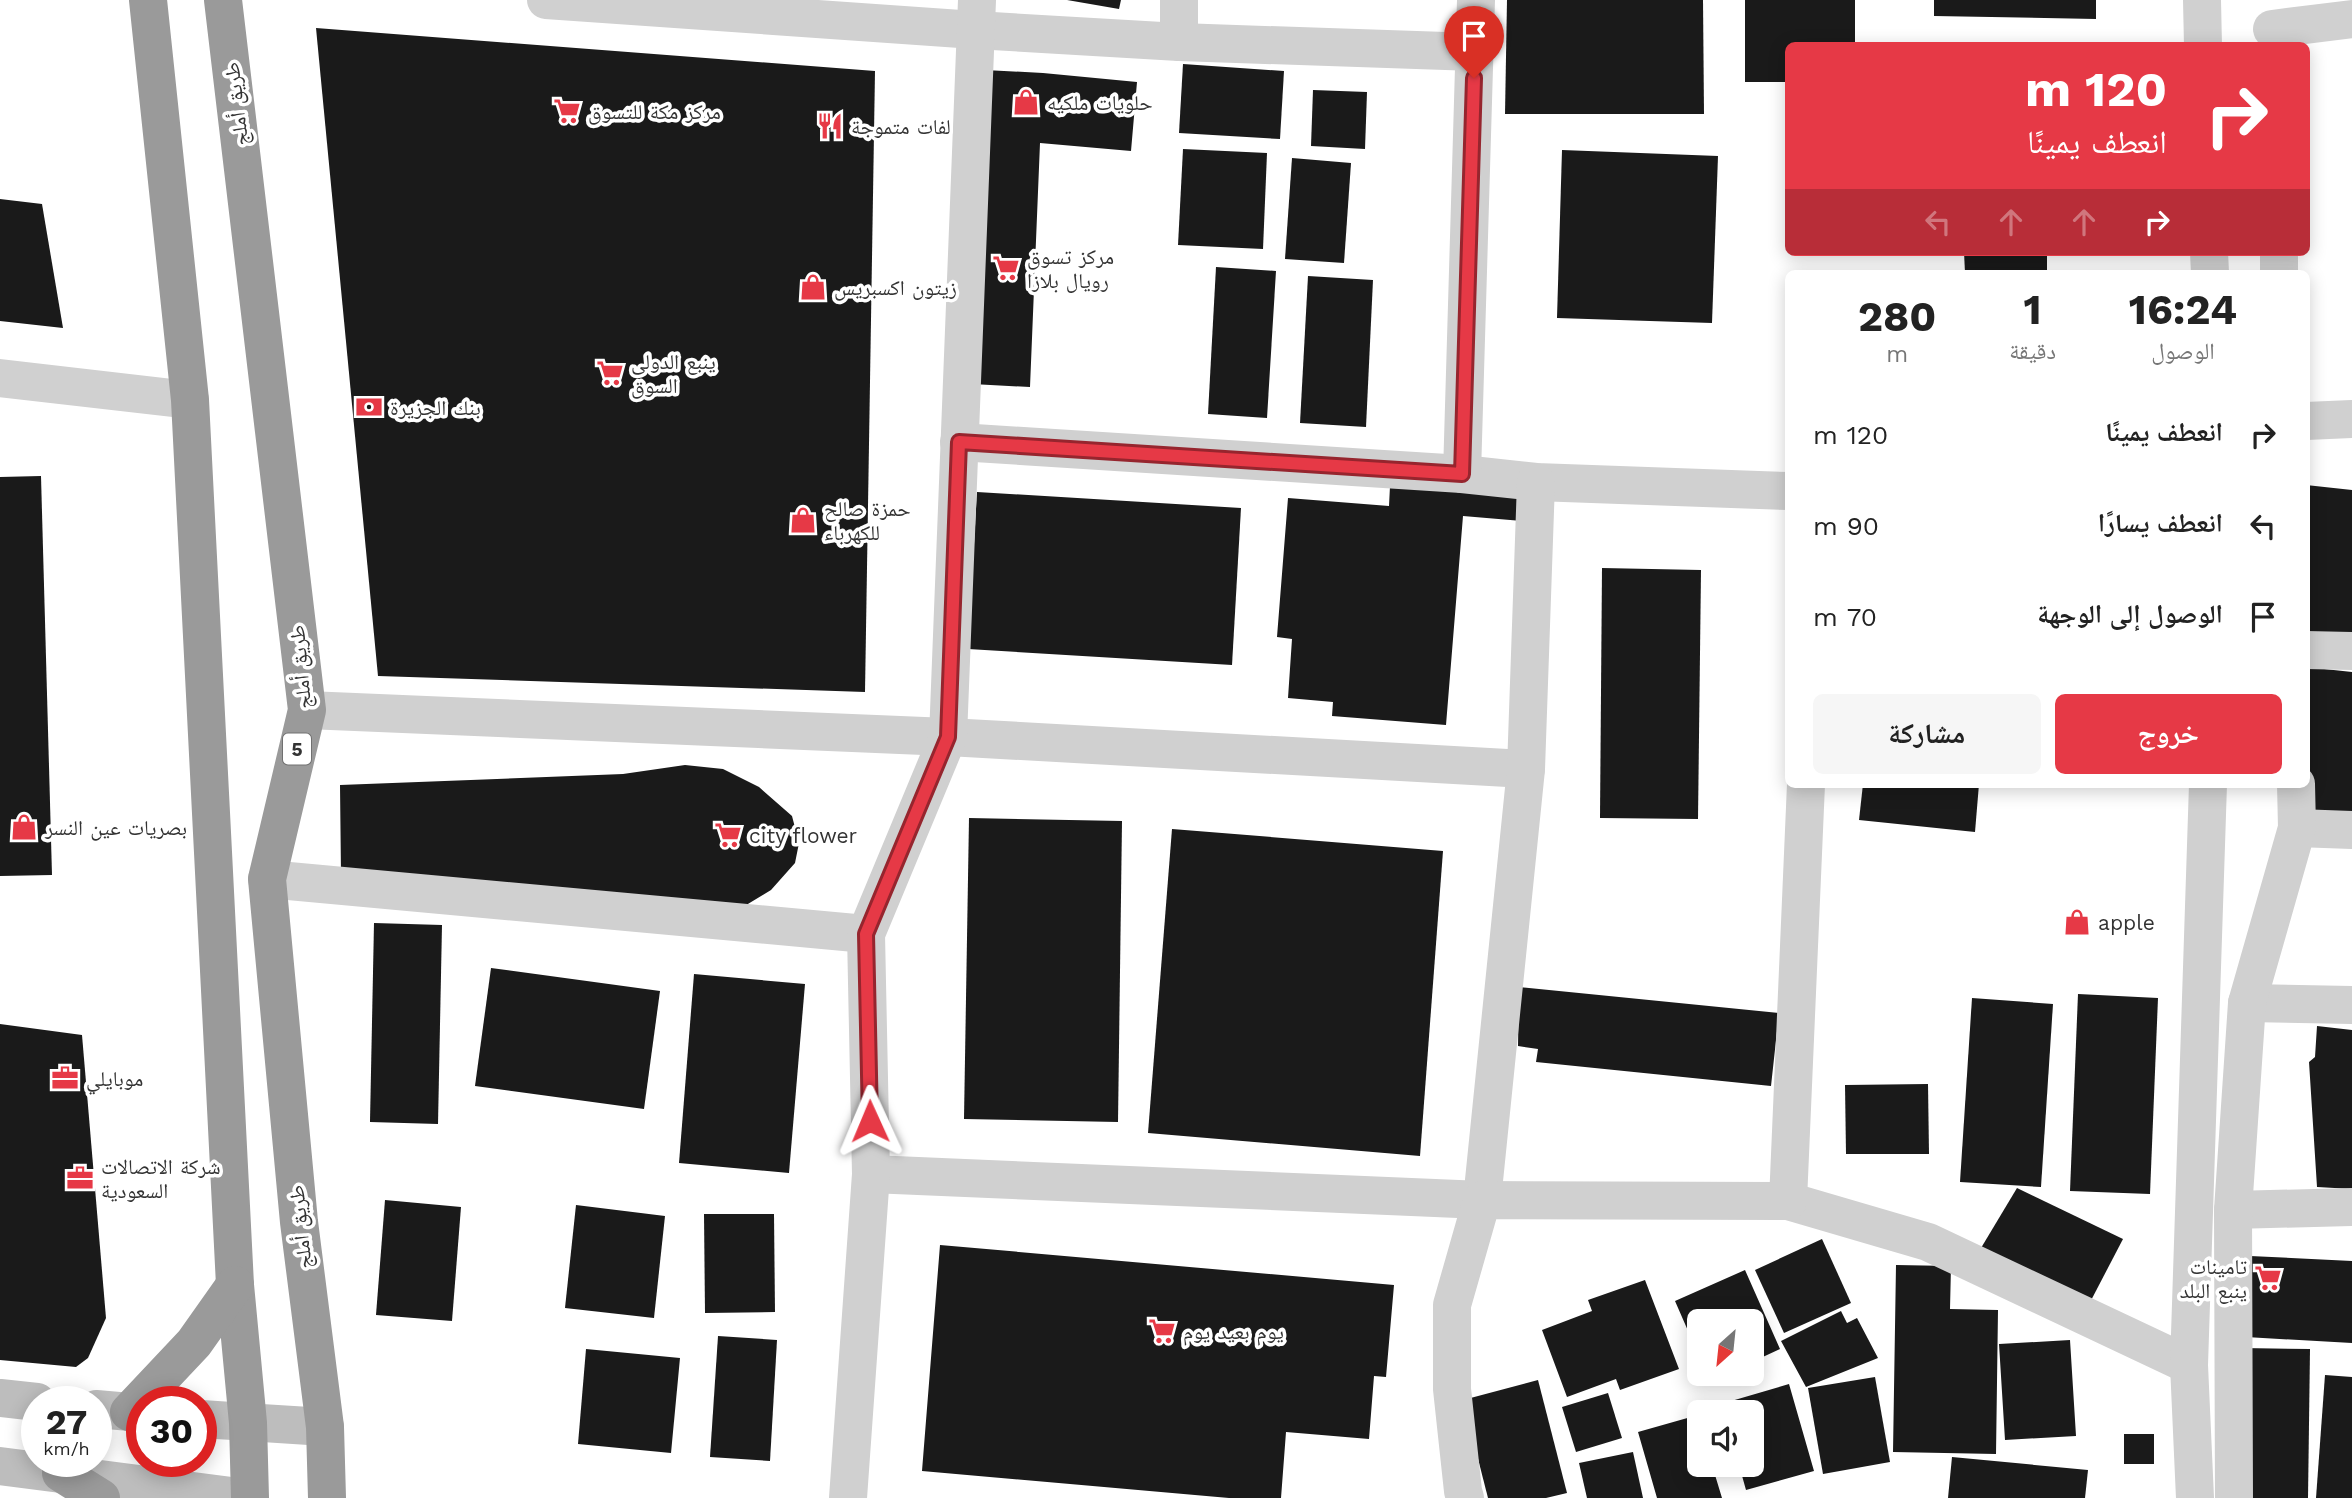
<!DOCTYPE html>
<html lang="ar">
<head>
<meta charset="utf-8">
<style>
  body { margin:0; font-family:"Work Sans","Noto Naskh Arabic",sans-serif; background:#f6f6f6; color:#222; direction:rtl; height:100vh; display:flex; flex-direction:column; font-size:26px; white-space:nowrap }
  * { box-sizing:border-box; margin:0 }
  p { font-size:23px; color:#767676 }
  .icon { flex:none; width:38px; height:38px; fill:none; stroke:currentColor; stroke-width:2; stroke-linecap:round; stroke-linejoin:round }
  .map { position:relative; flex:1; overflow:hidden; direction:ltr }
  .sheet { position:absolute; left:1785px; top:270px; width:525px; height:518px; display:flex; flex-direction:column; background:#fff; border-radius:10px; box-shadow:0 4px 18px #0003; direction:rtl }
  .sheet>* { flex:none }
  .hud { position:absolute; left:1785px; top:42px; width:525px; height:214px; border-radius:10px; box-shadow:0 4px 18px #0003; direction:rtl; background:#e63946; color:#fff; overflow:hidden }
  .needle { width:46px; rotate:207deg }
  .tools { position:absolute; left:1687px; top:1309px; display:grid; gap:14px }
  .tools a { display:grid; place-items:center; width:77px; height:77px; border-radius:10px; background:#fff; box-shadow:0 4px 18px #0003; font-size:35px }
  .speed { position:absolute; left:21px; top:1386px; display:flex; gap:14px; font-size:35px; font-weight:700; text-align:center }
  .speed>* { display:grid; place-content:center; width:91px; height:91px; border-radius:50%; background:#fff; box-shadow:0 4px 18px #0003; line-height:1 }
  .speed small { font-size:18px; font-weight:400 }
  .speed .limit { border:10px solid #d22; background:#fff; color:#111 }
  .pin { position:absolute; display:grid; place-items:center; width:60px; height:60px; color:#fff; margin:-72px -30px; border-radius:50% 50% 50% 0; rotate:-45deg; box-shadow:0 0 7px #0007 }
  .pin .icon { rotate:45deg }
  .me { position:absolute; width:77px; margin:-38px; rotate:359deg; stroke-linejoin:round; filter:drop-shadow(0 0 5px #0008) }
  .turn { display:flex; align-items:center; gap:24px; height:147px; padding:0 28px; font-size:32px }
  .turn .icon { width:91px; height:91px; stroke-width:2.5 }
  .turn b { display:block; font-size:49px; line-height:60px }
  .lanes { display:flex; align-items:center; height:66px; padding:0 28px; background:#0003; justify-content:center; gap:35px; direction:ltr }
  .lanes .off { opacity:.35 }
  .eta { display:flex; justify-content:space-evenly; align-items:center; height:119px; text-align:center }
  .eta b { font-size:42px; font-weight:700; line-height:49px }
  .action { display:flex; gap:14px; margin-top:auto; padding:14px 28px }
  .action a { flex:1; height:80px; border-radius:10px; background:#e63946; color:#fff; font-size:28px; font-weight:700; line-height:80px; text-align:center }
  .action a+a { background:#f6f6f6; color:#222 }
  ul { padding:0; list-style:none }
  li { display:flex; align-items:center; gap:21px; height:91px; padding:0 28px }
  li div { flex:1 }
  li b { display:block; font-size:26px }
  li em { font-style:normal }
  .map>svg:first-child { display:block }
  .building { fill:#1a1a1a }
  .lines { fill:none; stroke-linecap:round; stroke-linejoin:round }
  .street { stroke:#d0d0d0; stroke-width:38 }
  .secondary { stroke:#bdbdbd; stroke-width:38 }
  .highway { stroke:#9a9a9a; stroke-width:38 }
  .route-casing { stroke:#96252e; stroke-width:18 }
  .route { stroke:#e63946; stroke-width:12 }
  .labels { text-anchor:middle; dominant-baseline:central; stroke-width:7; stroke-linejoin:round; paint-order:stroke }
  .shield { fill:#fff; stroke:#707070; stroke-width:2 }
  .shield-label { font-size:19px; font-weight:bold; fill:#333 }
  .poi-label { font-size:21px; fill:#333; stroke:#fff; text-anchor:start }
  .street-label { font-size:21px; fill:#333; stroke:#fff }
</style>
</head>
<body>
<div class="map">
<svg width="2352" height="1498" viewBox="0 0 2352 1498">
  <rect width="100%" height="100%" fill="#fff"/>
  <g class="building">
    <path d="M 1067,0 L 1121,0 L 1119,9 Z"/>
    <path d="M 1507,0 L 1703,0 L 1704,114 L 1505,114 Z"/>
    <path d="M 1745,0 L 1855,0 L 1855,46 L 1788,46 L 1788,82 L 1745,82 Z"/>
    <path d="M 1934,0 L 2096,0 L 2096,19 L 1934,16 Z"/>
    <path d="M 316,28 L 875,71 L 865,692 L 378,676 Z"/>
    <path d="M 1183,64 L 1284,71 L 1280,139 L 1179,133 Z"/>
    <path d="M 985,70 L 1043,73 L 1137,82 L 1131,151 L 1040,143 L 1030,387 L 972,384 Z"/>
    <path d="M 1313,90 L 1367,92 L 1365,149 L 1311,146 Z"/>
    <path d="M 1183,149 L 1267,153 L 1263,249 L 1178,245 Z"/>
    <path d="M 1562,150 L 1718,156 L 1712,323 L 1557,318 Z"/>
    <path d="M 1292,158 L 1351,163 L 1344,263 L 1285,259 Z"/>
    <path d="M 0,199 L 42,204 L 63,328 L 0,321 Z"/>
    <path d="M 1964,252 L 2047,252 L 2047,273 L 1965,273 Z"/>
    <path d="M 1216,267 L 1276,271 L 1267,418 L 1208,414 Z"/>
    <path d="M 1308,276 L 1373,280 L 1366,427 L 1300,423 Z"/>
    <path d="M 41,476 L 52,875 L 0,876 L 0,477 Z"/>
    <path d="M 2306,485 L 2352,490 L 2352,635 L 2306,633 Z"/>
    <path d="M 1390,486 L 1524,497 L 1522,521 L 1463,516 L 1446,725 L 1332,716 L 1333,702 L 1288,698 L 1292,639 L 1277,637 L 1288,498 L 1389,506 Z"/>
    <path d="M 977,492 L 1241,508 L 1232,665 L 968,649 Z"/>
    <path d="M 1602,568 L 1701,570 L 1698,819 L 1600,818 Z"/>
    <path d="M 2306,667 L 2352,672 L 2352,813 L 2311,811 L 2306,769 Z"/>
    <path d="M 685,765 L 723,769 L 759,787 L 792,816 L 799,843 L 795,863 L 771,890 L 733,913 L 341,875 L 340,785 L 623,774 Z"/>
    <path d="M 1863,784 L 1979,784 L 1975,832 L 1859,820 Z"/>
    <path d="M 969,818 L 1122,821 L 1118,1122 L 964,1119 Z"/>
    <path d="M 1172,829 L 1443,851 L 1420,1156 L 1148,1133 Z"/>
    <path d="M 374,923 L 442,925 L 438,1124 L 370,1122 Z"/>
    <path d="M 491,968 L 660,991 L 644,1109 L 475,1086 Z"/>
    <path d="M 694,974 L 805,984 L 789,1173 L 679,1163 Z"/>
    <path d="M 1519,987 L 1779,1013 L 1771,1086 L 1536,1062 L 1538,1049 L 1518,1046 Z"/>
    <path d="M 2078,994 L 2158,998 L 2150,1194 L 2070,1191 Z"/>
    <path d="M 1972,998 L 2053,1004 L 2041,1187 L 1960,1182 Z"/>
    <path d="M 0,1024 L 82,1035 L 106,1318 L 88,1358 L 76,1367 L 0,1360 Z"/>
    <path d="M 2317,1026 L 2352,1030 L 2352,1189 L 2317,1187 L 2309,1062 L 2315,1057 Z"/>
    <path d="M 1928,1084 L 1929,1154 L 1846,1154 L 1845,1085 Z"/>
    <path d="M 2017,1188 L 2123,1239 L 2086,1310 L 1978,1253 Z"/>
    <path d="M 385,1200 L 461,1207 L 452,1321 L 376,1315 Z"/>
    <path d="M 576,1205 L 665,1216 L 654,1318 L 565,1308 Z"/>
    <path d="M 704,1214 L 774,1214 L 775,1312 L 705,1313 Z"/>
    <path d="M 1822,1239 L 1851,1303 L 1784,1333 L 1755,1270 Z"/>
    <path d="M 940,1245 L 1394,1285 L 1386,1377 L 1374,1376 L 1369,1439 L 1286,1432 L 1281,1498 L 1229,1498 L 922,1471 Z"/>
    <path d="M 2250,1256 L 2352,1261 L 2352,1343 L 2246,1337 Z"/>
    <path d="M 1896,1265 L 1951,1266 L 1950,1309 L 1998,1310 L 1996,1454 L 1893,1452 Z"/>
    <path d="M 1745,1270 L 1780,1349 L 1752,1362 L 1752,1321 L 1699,1321 L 1699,1356 L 1675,1301 Z"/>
    <path d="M 1645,1280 L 1679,1369 L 1620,1390 L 1616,1379 L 1567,1397 L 1542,1330 L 1592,1311 L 1588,1300 Z"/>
    <path d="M 1841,1311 L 1847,1323 L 1857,1318 L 1878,1358 L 1806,1387 L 1781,1341 Z"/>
    <path d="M 718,1336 L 777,1340 L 770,1461 L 710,1457 Z"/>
    <path d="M 2070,1340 L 2076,1436 L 2005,1440 L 1999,1344 Z"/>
    <path d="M 2242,1348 L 2310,1349 L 2308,1498 L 2240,1498 Z"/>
    <path d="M 586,1349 L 680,1358 L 671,1453 L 578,1444 Z"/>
    <path d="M 1707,1374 L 1725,1374 L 1710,1380 Z"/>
    <path d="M 2325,1375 L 2352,1377 L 2352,1498 L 2316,1498 Z"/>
    <path d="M 1875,1377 L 1890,1462 L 1823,1474 L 1808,1388 Z"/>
    <path d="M 1538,1380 L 1567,1493 L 1546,1498 L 1488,1498 L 1463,1400 Z"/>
    <path d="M 1789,1384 L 1814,1471 L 1746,1490 L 1739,1465 L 1752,1465 L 1752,1412 L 1724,1412 L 1721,1404 Z"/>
    <path d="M 1608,1393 L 1622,1438 L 1576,1452 L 1562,1407 Z"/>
    <path d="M 1698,1415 L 1699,1465 L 1712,1465 L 1722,1498 L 1657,1498 L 1638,1432 Z"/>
    <rect x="2124" y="1434" width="30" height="30"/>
    <path d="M 1633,1452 L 1643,1498 L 1587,1498 L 1579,1463 Z"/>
    <path d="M 1952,1457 L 2088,1470 L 2085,1498 L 1948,1498 Z"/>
  </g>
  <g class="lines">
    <g class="street">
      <path d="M 546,0 L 975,30 L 1179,42 L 1475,52"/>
      <path d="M 2202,0 L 2203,46"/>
      <path d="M 2272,29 L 2352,19"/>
      <path d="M 1179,42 L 1179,0"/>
      <path d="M 2209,252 L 2210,273"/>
      <path d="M 2279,252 L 2279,273"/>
      <path d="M 0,378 L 190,400"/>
      <path d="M 2306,421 L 2352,419"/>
      <path d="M 959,442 L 1462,474 L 1536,482 L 1788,491"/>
      <path d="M 1462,474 L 1476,0"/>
      <path d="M 2306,650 L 2352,651"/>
      <path d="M 307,710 L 948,737 L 1526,769"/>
      <path d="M 2297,828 L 2352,830"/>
      <path d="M 267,879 L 866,934"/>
      <path d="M 2247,1003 L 2352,1005"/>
      <path d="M 871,1174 L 1482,1200 L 1526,769 L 1536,482"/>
      <path d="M 1788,1201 L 1928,1242 L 2189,1365"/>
      <path d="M 2233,1210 L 2352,1207"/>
      <path d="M 848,1498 L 871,1174 L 866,934 L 948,737 L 977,0"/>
      <path d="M 1465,1498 L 1463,1491 L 1452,1389 L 1452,1305 L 1482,1200 L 1788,1201 L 1806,784"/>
      <path d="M 2195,1498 L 2189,1365 L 2208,784"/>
      <path d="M 2234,1498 L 2233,1210 L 2247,1003 L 2297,828 L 2296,784"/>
    </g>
    <g class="secondary">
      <path d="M 0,1398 L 37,1402"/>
      <path d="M 96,1409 L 142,1413"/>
      <path d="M 201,1419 L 325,1427"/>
      <path d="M 0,1466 L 247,1498"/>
    </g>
    <g class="highway">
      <path d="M 148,0 L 190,400 L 235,1285 L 248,1423 L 250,1498"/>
      <path d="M 223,0 L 307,710 L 267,879 L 299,1222 L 325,1427 L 327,1498"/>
      <path d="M 129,1412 L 194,1343 L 235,1285"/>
      <path d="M 61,1473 L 101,1498"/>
    </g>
  </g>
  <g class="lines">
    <g class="route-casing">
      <path id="route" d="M 870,1121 L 866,934 L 948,737 L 959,442 L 1462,474 L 1474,78"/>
    </g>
    <use href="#route" class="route"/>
  </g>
  <defs>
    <g id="shop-bare" transform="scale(2.1)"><path d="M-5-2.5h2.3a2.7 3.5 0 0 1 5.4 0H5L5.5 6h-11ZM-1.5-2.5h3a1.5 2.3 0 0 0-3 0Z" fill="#e63946" stroke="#fff" stroke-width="2.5" paint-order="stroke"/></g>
    <g id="supermarket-bare" transform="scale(2.1)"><path d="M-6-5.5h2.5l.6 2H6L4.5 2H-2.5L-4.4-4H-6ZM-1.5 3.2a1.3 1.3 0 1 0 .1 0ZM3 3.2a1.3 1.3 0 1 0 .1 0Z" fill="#e63946" stroke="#fff" stroke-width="2.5" paint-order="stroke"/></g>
    <g id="restaurant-bare" transform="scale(2.1)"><path d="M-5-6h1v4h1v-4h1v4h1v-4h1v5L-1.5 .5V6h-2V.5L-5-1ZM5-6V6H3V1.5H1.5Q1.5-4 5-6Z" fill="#e63946" stroke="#fff" stroke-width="2.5" paint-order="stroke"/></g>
    <g id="bank-bare" transform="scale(2.1)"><path d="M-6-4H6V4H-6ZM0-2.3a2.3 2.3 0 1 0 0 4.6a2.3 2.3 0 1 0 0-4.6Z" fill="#e63946" stroke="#fff" stroke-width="2.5" paint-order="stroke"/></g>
    <g id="office-bare" transform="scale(2.1)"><path d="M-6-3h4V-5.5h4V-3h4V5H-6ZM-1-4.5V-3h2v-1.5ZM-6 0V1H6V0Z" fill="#e63946" stroke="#fff" stroke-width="2.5" paint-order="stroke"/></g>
  </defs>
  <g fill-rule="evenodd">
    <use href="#shop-bare" x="1026" y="102"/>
    <use href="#supermarket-bare" x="567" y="111"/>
    <use href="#restaurant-bare" x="830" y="126"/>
    <use href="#supermarket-bare" x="1006" y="268"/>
    <use href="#shop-bare" x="813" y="287"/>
    <use href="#supermarket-bare" x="610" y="373"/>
    <use href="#bank-bare" x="369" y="407"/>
    <use href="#shop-bare" x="803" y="520"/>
    <use href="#shop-bare" x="24" y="827"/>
    <use href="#supermarket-bare" x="728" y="835"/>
    <use href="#shop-bare" x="2077" y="922"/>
    <use href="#office-bare" x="65" y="1078"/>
    <use href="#office-bare" x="80" y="1178"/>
    <use href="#supermarket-bare" x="2268" y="1278"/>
    <use href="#supermarket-bare" x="1162" y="1331"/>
  </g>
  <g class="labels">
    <rect class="shield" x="283" y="733.5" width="28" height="31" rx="5"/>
    <g class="shield-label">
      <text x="297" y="749">5</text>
    </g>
    <g class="poi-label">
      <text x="1047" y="102">حلويات ملكيه</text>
      <text x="588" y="111">مركز مكة للتسوق</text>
      <text x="851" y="126">لفات متموجة</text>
      <text x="1027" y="256">مركز تسوق<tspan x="1027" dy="24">رويال بلازا</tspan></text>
      <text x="834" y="287">زيتون اكسبريس</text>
      <text x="631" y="361">ينبع الدولى<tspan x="631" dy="24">السوق</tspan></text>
      <text x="390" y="407">بنك الجزيرة</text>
      <text x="824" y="508">حمزة صالح<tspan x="824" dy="24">للكهرباء</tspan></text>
      <text x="45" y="827">بصريات عين النسر</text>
      <text x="749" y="835">city flower</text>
      <text x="2098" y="922">apple</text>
      <text x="86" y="1078">موبايلي</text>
      <text x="101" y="1166">شركة الاتصالات<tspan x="101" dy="24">السعودية</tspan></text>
      <text x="2247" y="1266" text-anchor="end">تامينات<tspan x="2247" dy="24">ينبع البلد</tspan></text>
      <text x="1183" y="1331">يوم بعيد يوم</text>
    </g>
    <g class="street-label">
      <text transform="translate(236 104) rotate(-97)">طريق أملج</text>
      <text transform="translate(300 667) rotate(-95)">طريق أملج</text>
      <text transform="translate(300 1227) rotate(-96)">طريق أملج</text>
    </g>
  </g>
</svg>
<div class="tools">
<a><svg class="needle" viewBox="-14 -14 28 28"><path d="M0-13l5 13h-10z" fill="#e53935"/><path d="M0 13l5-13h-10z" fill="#767676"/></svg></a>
<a><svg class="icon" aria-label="sound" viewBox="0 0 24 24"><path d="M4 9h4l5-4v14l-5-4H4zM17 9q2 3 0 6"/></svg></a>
</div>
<div class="speed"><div>27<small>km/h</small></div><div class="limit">30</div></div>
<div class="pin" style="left:1474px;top:78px;background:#d93025"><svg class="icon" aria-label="arrive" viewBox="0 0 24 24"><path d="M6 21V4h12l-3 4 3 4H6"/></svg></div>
<svg class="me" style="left:870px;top:1121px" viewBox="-20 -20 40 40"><path d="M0-17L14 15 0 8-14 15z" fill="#e63946" stroke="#fff" stroke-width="4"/></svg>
<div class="hud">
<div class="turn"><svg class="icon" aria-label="right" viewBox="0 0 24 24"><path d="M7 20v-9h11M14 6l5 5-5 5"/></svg><div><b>120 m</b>انعطف يمينًا</div></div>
<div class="lanes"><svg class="icon off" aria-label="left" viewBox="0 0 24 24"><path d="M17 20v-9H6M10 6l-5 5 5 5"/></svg><svg class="icon off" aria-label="ahead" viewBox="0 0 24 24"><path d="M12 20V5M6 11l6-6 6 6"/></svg><svg class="icon off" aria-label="ahead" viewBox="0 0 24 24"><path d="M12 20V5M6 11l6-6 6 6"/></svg><svg class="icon" aria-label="right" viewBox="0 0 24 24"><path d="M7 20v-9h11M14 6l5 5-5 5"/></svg></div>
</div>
<section class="sheet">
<div class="eta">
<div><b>16:24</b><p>الوصول</p></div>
<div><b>1</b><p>دقيقة</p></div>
<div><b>280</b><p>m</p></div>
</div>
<ul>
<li><svg class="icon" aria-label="right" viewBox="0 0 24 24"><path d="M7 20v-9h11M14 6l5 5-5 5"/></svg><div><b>انعطف يمينًا</b></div><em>120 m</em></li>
<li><svg class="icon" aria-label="left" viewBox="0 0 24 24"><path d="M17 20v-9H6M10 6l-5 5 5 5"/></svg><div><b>انعطف يسارًا</b></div><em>90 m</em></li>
<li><svg class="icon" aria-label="arrive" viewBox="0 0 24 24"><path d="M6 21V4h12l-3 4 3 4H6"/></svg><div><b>الوصول إلى الوجهة</b></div><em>70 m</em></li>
</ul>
<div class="action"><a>خروج</a><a>مشاركة</a></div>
</section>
</div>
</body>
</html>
